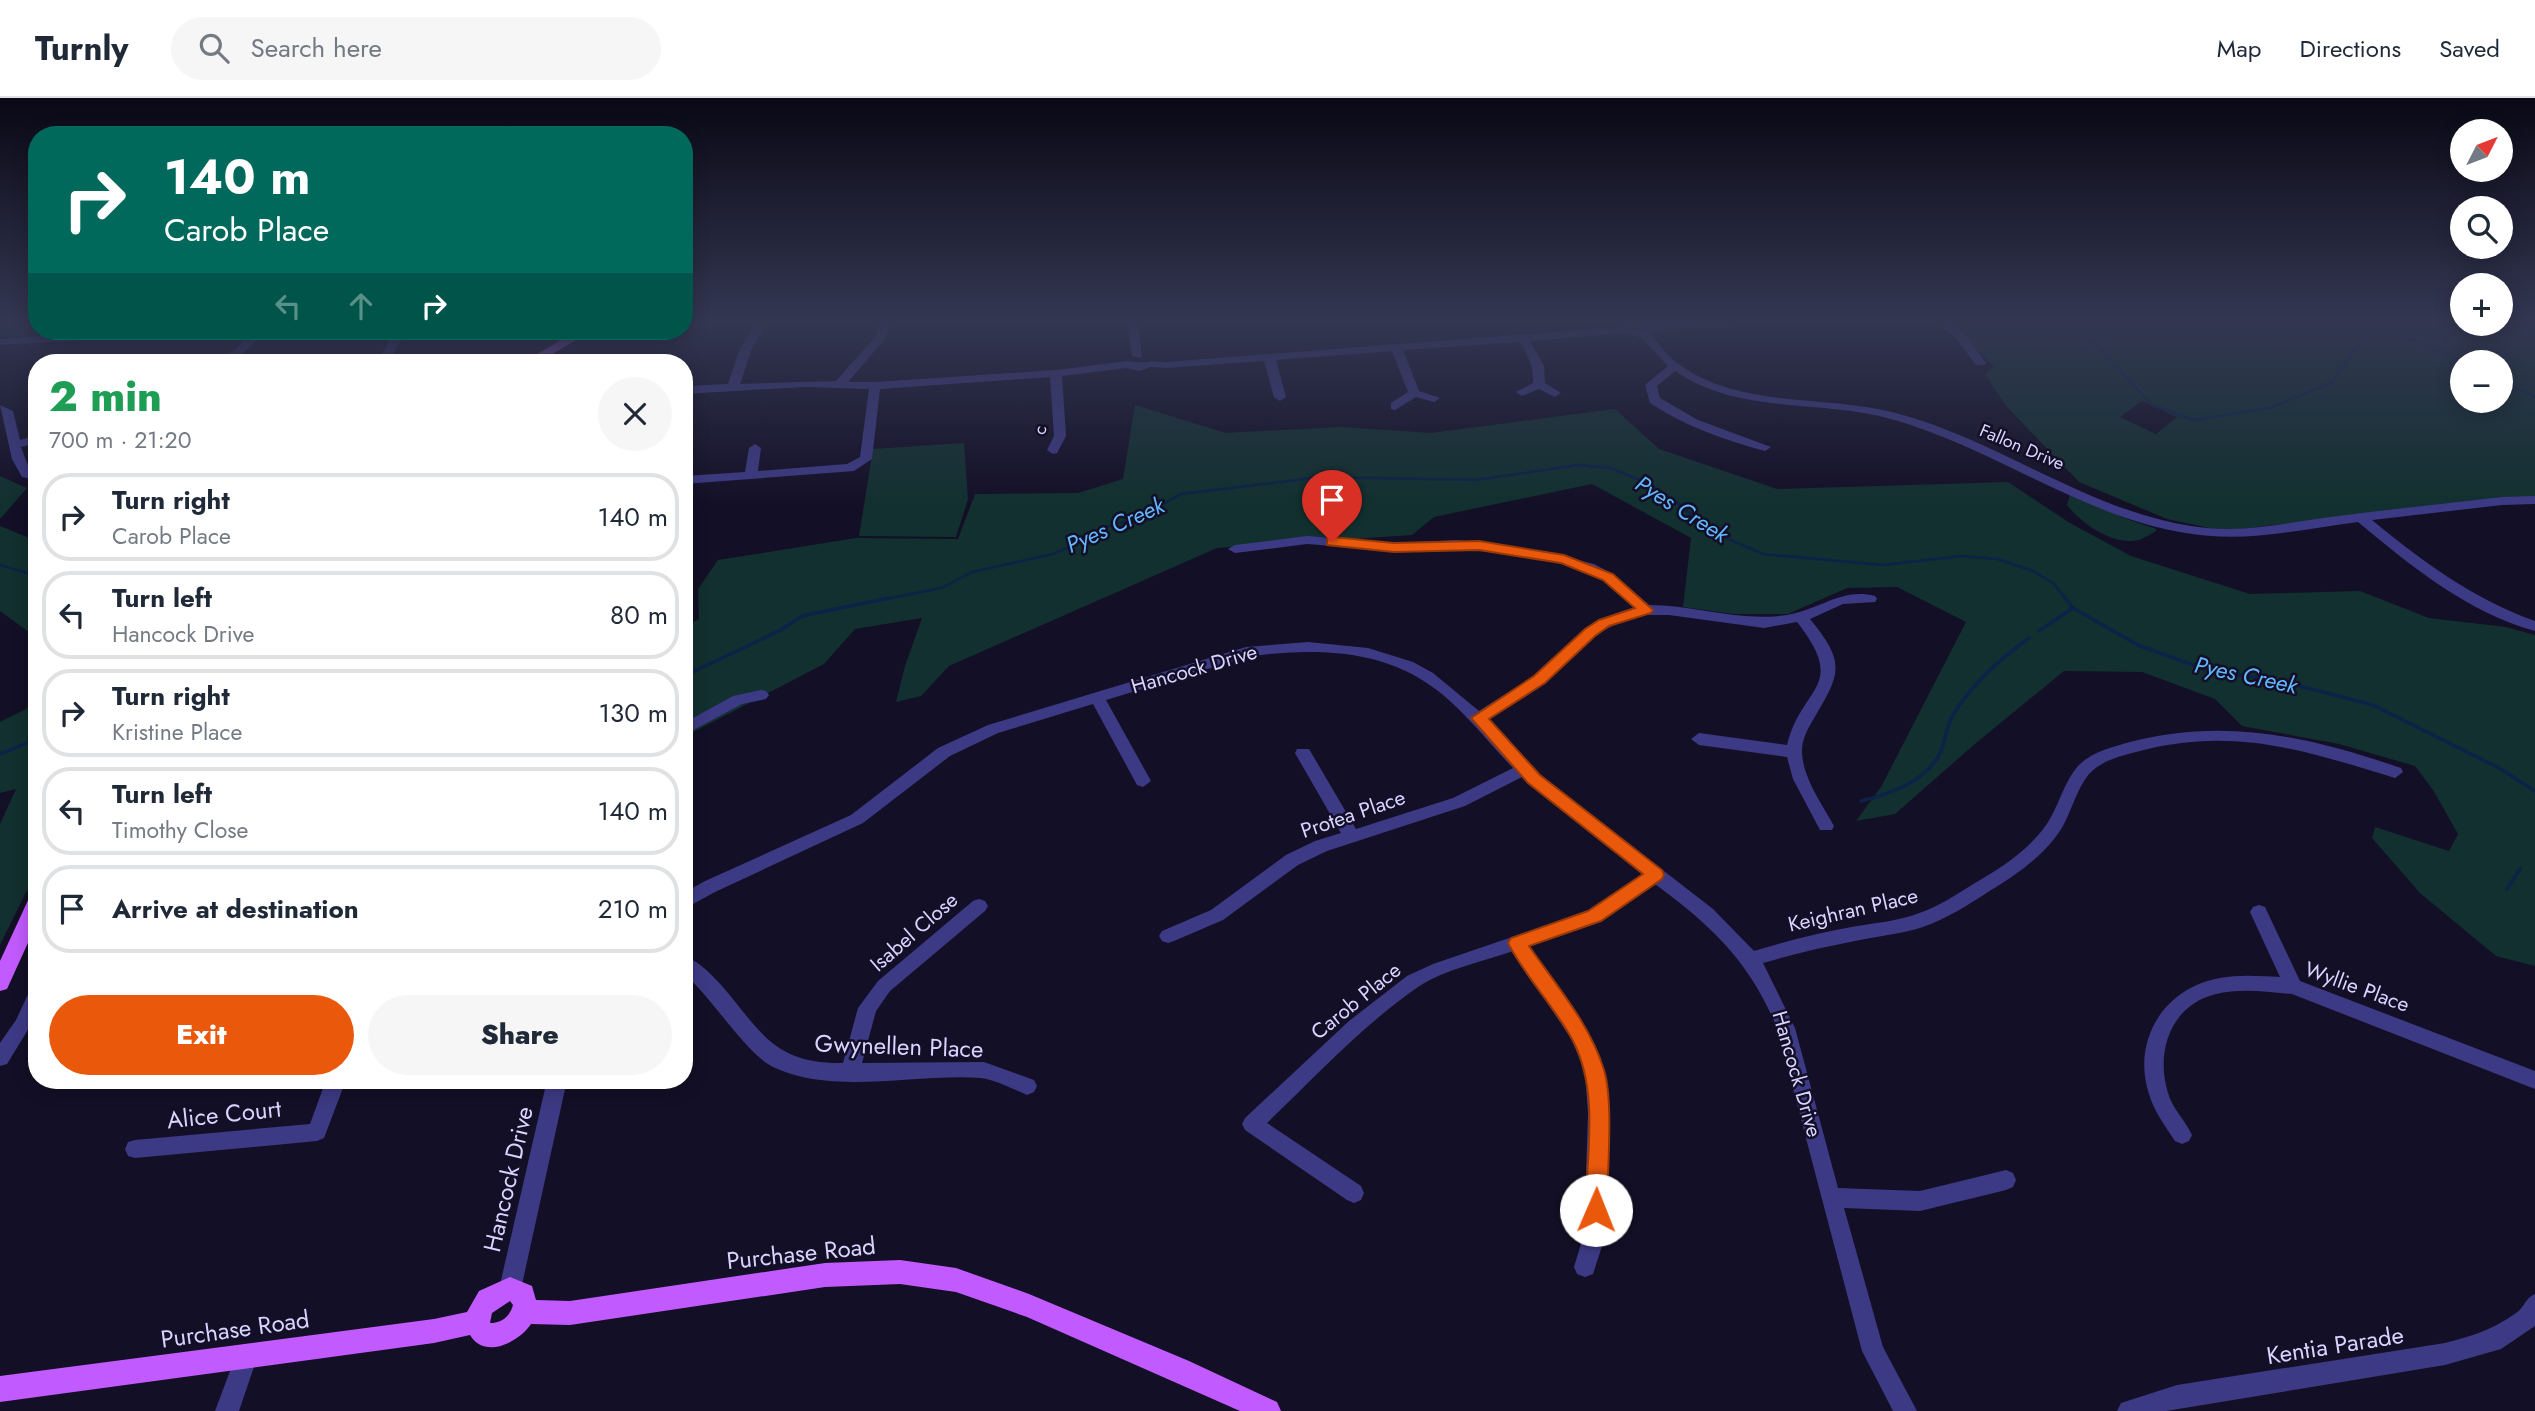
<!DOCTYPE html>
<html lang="en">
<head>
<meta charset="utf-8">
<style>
  body { margin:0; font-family:Jost,sans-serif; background:#f6f6f7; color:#1f2937; height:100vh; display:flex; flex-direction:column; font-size:26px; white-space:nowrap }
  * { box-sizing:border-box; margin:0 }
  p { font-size:23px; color:#747a83 }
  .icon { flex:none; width:38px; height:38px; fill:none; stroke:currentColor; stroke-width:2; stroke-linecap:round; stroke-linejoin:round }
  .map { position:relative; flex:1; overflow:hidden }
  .drawer { position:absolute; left:28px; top:256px; width:665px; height:735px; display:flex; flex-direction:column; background:#fff; border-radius:28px; box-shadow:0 4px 18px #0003 }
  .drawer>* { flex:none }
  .banner { position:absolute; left:28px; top:28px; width:665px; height:214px; border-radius:28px; box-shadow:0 4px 18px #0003; background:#00695c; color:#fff; overflow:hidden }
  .needle { width:46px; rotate:48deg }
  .tools { position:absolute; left:2450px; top:21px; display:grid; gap:14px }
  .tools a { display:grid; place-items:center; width:63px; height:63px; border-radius:50%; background:#fff; box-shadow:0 4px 18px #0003; font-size:35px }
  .pin { position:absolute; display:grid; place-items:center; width:60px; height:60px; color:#fff; margin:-72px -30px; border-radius:50% 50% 50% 0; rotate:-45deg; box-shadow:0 0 7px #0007 }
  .pin .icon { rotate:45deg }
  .me { position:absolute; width:77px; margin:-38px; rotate:1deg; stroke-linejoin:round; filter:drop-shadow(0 0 5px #0008) }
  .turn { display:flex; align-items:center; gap:24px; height:147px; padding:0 21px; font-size:32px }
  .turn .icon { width:91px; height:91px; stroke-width:2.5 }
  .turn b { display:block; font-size:49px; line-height:60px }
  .lanes { display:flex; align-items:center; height:66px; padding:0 21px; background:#0003; justify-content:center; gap:35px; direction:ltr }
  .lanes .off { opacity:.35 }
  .round { display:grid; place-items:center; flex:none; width:74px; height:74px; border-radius:37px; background:#f6f6f7 }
  .head { display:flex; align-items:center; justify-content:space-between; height:119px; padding:0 21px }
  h1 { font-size:42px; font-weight:800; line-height:52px; color:#1e9e55 }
  .action { display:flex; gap:14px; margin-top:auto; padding:14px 21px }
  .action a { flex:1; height:80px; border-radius:42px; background:#ea580c; color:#fff; font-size:28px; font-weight:800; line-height:80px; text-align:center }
  .action a+a { background:#f6f6f7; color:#1f2937 }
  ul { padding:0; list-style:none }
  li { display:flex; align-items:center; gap:21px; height:88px; margin:0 14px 10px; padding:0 7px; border:4px solid #e0e1e3; border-radius:28px }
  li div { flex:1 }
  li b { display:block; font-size:26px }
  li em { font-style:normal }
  header { display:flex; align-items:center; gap:42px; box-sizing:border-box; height:98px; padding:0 35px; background:#fff; border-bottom:2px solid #e0e1e3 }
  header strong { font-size:33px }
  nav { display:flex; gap:38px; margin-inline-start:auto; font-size:24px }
  .search { width:490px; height:63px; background:#f6f6f7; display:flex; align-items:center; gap:18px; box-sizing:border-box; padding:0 24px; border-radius:38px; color:#747a83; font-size:26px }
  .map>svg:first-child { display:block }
  .green { fill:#12302f; fill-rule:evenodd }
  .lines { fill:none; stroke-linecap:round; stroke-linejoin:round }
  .stream-far1 { stroke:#0c2248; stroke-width:2.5 }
  .stream { stroke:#0c2248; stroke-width:3.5 }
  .minor { fill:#3d3a85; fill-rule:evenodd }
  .major { fill:#c25bff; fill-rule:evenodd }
  .route { fill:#ea580c; stroke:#983908; stroke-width:2 }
  .labels { text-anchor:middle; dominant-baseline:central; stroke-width:5; stroke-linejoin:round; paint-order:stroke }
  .far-street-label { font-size:18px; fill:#d9d4ff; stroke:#130f26 }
  .street-label { font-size:21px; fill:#d9d4ff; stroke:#130f26 }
  .water-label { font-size:23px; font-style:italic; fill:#62b6ff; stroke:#130f26 }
  .near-street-label { font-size:24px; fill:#d9d4ff; stroke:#130f26 }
</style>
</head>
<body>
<header>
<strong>Turnly</strong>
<div class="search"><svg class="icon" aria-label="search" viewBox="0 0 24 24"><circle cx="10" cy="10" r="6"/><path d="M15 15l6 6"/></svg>Search here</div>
<nav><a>Map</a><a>Directions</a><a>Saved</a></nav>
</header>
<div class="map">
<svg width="2535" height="1313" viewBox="0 0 2535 1313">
  <rect width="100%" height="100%" fill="#130f26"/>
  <g class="green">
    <path d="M 0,223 L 37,223 L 37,233 L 78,233 L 0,239 Z"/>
    <path d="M 1948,223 L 2462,223 L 2462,226 L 2501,226 L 2501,223 L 2535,223 L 2535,399 L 2496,400 L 2224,433 L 2167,421 L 2079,384 L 2006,308 L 1985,276 L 1994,268 ZM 2462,264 L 2501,264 L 2501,303 L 2462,303 ZM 2142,303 L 2177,319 L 2156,336 L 2120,319 Z"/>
    <path d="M 1135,307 L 1226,335 L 1341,329 L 1431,335 L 1615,311 L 1659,351 L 1777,391 L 2008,384 L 2070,425 L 2131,458 L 2250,496 L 2360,493 L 2429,520 L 2506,529 L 2535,537 L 2535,868 L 2496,858 L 2420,795 L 2372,740 L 2375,729 L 2449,753 L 2458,736 L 2433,692 L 2415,668 L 2339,646 L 2242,628 L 2215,601 L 2142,574 L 2064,573 L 1976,645 L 1895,716 L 1856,723 L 1881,689 L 1966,524 L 1897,489 L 1847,490 L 1788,516 L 1734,516 L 1683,509 L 1691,440 L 1592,386 L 1434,419 L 1412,437 L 1217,450 L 949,568 L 921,598 L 896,604 L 905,568 L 922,520 L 855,531 L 824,566 L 684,639 L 684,528 L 699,521 L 698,491 L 718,462 L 856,440 L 958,441 L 975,396 L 1078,395 L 1123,381 Z"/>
    <path d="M 964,345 L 968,401 L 956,439 L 859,438 L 873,351 Z"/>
    <path d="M 0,378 L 27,390 L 0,421 Z"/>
    <path d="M 2070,397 L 2127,421 L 2156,431 L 2156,433 C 2148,438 2138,444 2129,443 C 2107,443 2080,424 2067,407 Z"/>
    <path d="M 0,428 L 37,443 L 37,540 L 0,513 Z"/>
    <path d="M 37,598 L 37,787 L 26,794 L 0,847 L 0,726 L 16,691 L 0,695 L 0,624 L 26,611 Z"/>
  </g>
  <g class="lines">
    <g class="stream-far1">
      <path d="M 2065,223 L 2095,246 L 2152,307 L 2193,322 L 2270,310 L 2331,285 L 2362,242 L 2378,233 L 2402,238 L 2464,264"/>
      <path d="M 2362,223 L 2378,233"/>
      <path d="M 2501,282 L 2535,299"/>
      <path d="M 0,467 L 37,478"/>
      <path d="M 881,502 L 941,490 L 972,474 L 1053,456 L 1081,444 L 1105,429 L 1136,421 L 1181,396 L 1322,379 L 1476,382 L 1578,367 L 1611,370 L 1649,386 L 1673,401 L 1710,433 L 1763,456 L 1883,467 L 1962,458 L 1998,461 L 2033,473 L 2053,485 L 2067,502"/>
    </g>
    <g class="stream">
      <path d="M 2065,500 L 2073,510 L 2138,547 L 2204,571 L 2284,584 L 2373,607 L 2499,670 L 2535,693"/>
      <path d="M 2039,533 L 2073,510"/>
      <path d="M 684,578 L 781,532 L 802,518 L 889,500"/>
      <path d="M 0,656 L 37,641"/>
      <path d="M 1861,703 C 1891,696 1928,683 1941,653 C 1946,641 1946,628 1953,617 C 1972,586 2000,561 2029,540"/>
      <path d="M 2507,791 L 2520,771"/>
    </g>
    <g class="minor">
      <path d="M 756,223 L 767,223 L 751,253 L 740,286 L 836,283 L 875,239 L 882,223 L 893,223 L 884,242 L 848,284 L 875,284 L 1056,272 L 1127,263 C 1140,266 1152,262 1166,264 L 1621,229 L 1626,223 L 1648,223 L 1652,226 L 1763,223 L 1758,226 L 1657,232 L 1651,237 C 1658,245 1665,254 1672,261 C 1734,312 1823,296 1896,315 C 2003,343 2095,419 2207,430 C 2246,434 2285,425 2323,420 C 2383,412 2442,406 2502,399 L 2535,398 L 2535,406 L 2502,407 L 2372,422 C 2422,463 2473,501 2535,523 L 2535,533 C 2467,514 2411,468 2358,424 C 2309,430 2259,442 2210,438 C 2094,429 2000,351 1891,321 C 1820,301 1739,317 1675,273 L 1657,288 L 1660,300 L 1698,322 L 1771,349 L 1765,353 C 1724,342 1685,328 1650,305 L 1645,287 L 1668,268 L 1642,240 L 1625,235 L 1530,243 L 1544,268 L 1545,285 L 1561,295 L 1555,299 L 1539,291 L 1522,298 L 1516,294 L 1533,285 C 1534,269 1528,257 1520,244 L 1403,252 L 1419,293 L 1440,300 L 1434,304 L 1416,299 L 1395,312 L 1391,311 L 1391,305 L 1408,294 L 1392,253 L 1276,262 L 1286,299 L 1280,303 L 1274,299 L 1264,263 L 1166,270 L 1151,269 L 1139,273 L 1126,270 L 1062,278 L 1066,338 L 1057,355 L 1053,356 L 1047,352 L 1054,338 L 1050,279 L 880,291 L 872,361 L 854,373 L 684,386 L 684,378 L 745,374 L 749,350 L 755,346 L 761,350 L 758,373 L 847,366 L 860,359 L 869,291 L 804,289 L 684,296 L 684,288 L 728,286 L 739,253 ZM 1635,228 L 1642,229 L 1645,232 L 1634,232 L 1632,229 Z"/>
      <path d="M 1127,223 L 1138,223 L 1142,260 L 1132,258 Z"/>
      <path d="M 1935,223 C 1960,223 1972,246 1986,265 L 1984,267 L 1976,267 L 1956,240 Z"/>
      <path d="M 125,233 L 179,233 L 173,236 L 0,247 L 0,241 Z"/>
      <path d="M 251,233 L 263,233 C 249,252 238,264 213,264 L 237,251 Z"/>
      <path d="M 395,233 L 406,233 L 392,258 L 384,258 L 382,256 Z"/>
      <path d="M 0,307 L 13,313 L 20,342 L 37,337 L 37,345 L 21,349 L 30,373 L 37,374 L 37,382 L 22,379 L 12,361 Z"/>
      <path d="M 1307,438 L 1394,445 L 1457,442 L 1542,453 L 1594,466 L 1613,476 L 1649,507 C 1698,507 1748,527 1796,515 C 1824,508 1845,490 1875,498 L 1877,501 L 1875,504 L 1843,506 L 1810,521 C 1846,565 1841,575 1813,622 C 1807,632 1802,642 1802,653 C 1802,679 1822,706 1834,728 L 1832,732 L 1820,732 L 1793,681 L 1787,659 L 1699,647 L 1691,641 L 1699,635 L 1787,647 C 1801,588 1849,590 1797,524 L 1764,530 L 1669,517 L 1646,517 L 1626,521 L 1595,537 L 1545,585 L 1487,622 L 1539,676 L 1713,811 L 1754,853 C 1787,843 1822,834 1857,828 C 1876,825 1896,823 1914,817 C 1936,810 1956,797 1975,785 C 2003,769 2035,748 2051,719 C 2060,703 2065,683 2078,668 C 2091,654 2113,649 2130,644 C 2226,619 2310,639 2401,670 L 2403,674 L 2395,680 C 2304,652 2232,628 2136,654 C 2120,658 2101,663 2089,676 C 2077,691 2072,711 2063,728 C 2046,757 2016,777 1988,794 C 1968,807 1946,821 1923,829 C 1901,836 1878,838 1855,843 C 1824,849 1793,856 1763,865 L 1795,930 L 1838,1090 L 1920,1093 L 2006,1072 L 2013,1075 L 2016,1082 L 2013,1089 L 2006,1092 L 1920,1113 L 1844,1110 L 1883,1249 L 1917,1313 L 1893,1313 L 1862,1253 L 1777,930 C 1750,864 1712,828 1655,786 L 1600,823 L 1529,848 L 1587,932 L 1605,974 L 1608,1015 L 1606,1136 L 1593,1176 L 1585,1179 L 1577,1176 L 1574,1169 L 1584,1136 L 1588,1015 L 1585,974 L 1572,942 L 1513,853 C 1482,864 1445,871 1418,889 C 1363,927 1315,979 1267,1025 L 1361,1088 L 1364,1095 L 1361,1102 L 1354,1105 L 1347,1102 L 1245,1032 L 1242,1026 L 1245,1020 L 1349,923 L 1407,878 L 1433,866 L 1588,813 L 1643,777 L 1522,679 L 1465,708 L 1327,753 L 1298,767 L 1223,822 L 1174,843 L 1168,845 L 1162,843 L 1159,838 L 1162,833 L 1211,812 L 1286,757 L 1315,743 L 1341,735 L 1295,655 L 1297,651 L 1309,651 L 1356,731 L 1453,700 L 1513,670 C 1489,645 1468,618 1442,596 C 1387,550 1314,549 1247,559 L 1106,602 L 1151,683 L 1143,689 L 1137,687 L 1093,606 L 998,635 L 950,658 L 863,725 L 715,794 L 684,811 L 684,795 L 703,784 L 851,717 L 938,650 L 988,627 L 1246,549 L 1308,544 L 1368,550 L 1413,564 L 1433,575 L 1479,613 C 1497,601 1516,591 1534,578 C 1571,551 1585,520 1635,510 L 1603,482 L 1584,472 L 1542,461 L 1457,450 L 1394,453 L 1307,446 L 1235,455 L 1228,451 L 1235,447 Z"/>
      <path d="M 761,592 L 766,593 L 769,597 L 766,601 L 742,606 L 684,637 L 684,625 L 733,598 Z"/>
      <path d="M 979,801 L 985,803 L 988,808 L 985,813 L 890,893 L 876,913 L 862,965 L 984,964 L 1034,982 L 1037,988 L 1034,994 L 1027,997 C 1013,991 996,982 981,980 C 916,975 834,998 773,969 C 745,955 712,899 684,876 L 684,858 C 699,863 712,877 722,888 C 762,935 775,966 843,965 L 858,910 L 878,883 L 973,803 Z"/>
      <path d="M 2259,807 L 2265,809 L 2300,883 L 2535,973 L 2535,991 L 2292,896 C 2267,894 2241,890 2216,896 C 2171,907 2155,953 2168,995 C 2172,1010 2185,1022 2192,1037 L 2189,1043 L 2182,1046 L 2175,1043 C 2165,1028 2154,1013 2149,996 C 2132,944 2162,893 2215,881 C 2236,876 2259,878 2280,879 L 2250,814 L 2253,809 Z"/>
      <path d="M 37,889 L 37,917 L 7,966 L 0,968 L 0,945 L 16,922 L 30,892 Z"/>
      <path d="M 326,982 L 346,982 L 324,1040 L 317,1043 L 135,1060 L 128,1058 L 125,1051 L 128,1044 L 135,1042 L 310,1026 Z"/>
      <path d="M 547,982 L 567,982 L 521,1191 L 518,1199 L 510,1202 L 502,1199 L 499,1191 Z"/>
      <path d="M 2535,1196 L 2535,1228 L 2501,1251 L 2445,1267 L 2166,1313 L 2117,1313 L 2121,1305 L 2177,1287 L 2445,1245 C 2475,1237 2490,1233 2516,1215 C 2525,1209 2525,1200 2535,1196 Z"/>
      <path d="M 247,1246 L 255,1249 L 258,1257 L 239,1313 L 215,1313 L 239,1249 Z"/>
    </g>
    <g class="major">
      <path d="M 576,233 L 591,233 L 539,264 L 524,264 Z"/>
      <path d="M 37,795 L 37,825 L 7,891 L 0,893 L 0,863 L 30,798 Z"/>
      <path d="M 900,1162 L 956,1170 L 1029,1196 L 1189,1263 L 1277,1304 L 1281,1313 L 1240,1313 L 1027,1219 L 956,1194 L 900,1186 L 825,1189 L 570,1227 L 531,1226 C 519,1244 485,1262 470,1237 L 434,1245 L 0,1304 L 0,1278 L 434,1221 L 467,1214 L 479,1193 L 510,1179 L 532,1188 L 536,1202 L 570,1203 L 825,1165 ZM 510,1203 L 513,1207 C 510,1218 502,1225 490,1225 L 492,1215 Z"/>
    </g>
  </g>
  <linearGradient id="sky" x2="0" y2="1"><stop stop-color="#0a0815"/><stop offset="0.55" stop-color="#333752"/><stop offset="1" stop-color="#333752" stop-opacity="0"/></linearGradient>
  <rect width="2535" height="407" fill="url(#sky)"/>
  <path class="route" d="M 1332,439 L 1394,445 L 1479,443 L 1564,457 L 1613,476 L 1653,512 L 1651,515 L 1609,528 L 1595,538 L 1545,585 L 1489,621 L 1540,677 L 1662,772 L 1664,777 L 1662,781 L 1601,823 L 1529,848 C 1556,887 1590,926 1604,972 C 1614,1004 1607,1076 1607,1112 L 1603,1119 L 1596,1122 L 1589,1119 L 1585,1112 C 1587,1057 1599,993 1573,943 C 1555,909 1526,880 1508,845 L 1511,840 L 1588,813 L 1643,776 L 1528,685 L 1471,620 L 1534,578 L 1585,531 L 1599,522 L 1635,510 L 1603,482 L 1561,465 L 1479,452 L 1394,454 L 1327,447 L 1327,441 Z"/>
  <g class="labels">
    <g class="far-street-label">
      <text transform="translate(1040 332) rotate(-81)">c</text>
      <text transform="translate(2022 349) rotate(23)">Fallon Drive</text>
    </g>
    <g class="street-label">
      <text transform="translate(1194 571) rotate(-16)">Hancock Drive</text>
      <text transform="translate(1353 716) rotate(-19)">Protea Place</text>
      <text transform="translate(1853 812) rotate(-13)">Keighran Place</text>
      <text transform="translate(914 834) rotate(-41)">Isabel Close</text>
      <text transform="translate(2357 889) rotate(20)">Wyllie Place</text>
      <text transform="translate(1356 903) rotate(-39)">Carob Place</text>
      <text transform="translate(1797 976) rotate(74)">Hancock Drive</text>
    </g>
    <g class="water-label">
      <text transform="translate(1682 411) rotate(32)">Pyes Creek</text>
      <text transform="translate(1115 427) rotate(-24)">Pyes Creek</text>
      <text transform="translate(2246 577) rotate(12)">Pyes Creek</text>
    </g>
    <g class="near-street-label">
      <text transform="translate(899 948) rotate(2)">Gwynellen Place</text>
      <text transform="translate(224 1016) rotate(-6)">Alice Court</text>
      <text transform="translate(508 1081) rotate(-77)">Hancock Drive</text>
      <text transform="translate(801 1155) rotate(-6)">Purchase Road</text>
      <text transform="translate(235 1231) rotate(-8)">Purchase Road</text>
      <text transform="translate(2335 1247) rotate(-9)">Kentia Parade</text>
    </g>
  </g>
</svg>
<div class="tools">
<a><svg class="needle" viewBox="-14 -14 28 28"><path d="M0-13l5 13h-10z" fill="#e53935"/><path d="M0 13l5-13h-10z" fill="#747a83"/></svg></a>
<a><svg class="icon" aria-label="search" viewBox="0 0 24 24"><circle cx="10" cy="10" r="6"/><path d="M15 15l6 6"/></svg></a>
<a>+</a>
<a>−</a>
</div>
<div class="pin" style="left:1332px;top:444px;background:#d93025"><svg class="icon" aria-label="arrive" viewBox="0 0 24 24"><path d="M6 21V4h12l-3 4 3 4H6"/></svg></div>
<svg class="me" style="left:1596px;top:1112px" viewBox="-20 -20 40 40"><circle r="19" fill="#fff"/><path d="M0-13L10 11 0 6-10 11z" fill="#ea580c"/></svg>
<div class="banner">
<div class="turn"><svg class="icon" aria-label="right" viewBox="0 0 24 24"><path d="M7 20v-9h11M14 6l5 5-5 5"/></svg><div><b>140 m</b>Carob Place</div></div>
<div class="lanes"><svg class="icon off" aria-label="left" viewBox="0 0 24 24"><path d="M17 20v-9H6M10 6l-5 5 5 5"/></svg><svg class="icon off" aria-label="ahead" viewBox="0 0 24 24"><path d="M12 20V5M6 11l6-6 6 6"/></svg><svg class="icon" aria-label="right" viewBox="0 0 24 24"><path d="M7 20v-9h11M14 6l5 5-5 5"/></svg></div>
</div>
<section class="drawer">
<div class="head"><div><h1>2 min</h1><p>700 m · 21:20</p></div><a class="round"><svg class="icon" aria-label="close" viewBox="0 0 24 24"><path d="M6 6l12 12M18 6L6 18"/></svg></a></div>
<ul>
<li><svg class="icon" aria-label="right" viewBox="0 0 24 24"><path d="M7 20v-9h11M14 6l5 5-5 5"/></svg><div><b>Turn right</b><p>Carob Place</p></div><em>140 m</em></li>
<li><svg class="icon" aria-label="left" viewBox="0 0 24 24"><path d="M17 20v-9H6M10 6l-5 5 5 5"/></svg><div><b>Turn left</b><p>Hancock Drive</p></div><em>80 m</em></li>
<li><svg class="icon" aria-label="right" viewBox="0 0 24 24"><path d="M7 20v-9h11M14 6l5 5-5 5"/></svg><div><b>Turn right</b><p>Kristine Place</p></div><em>130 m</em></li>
<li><svg class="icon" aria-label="left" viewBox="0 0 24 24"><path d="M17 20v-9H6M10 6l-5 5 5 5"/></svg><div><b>Turn left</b><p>Timothy Close</p></div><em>140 m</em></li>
<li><svg class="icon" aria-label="arrive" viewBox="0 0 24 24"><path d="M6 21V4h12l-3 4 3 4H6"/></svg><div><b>Arrive at destination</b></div><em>210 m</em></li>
</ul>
<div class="action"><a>Exit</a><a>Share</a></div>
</section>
</div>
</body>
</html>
